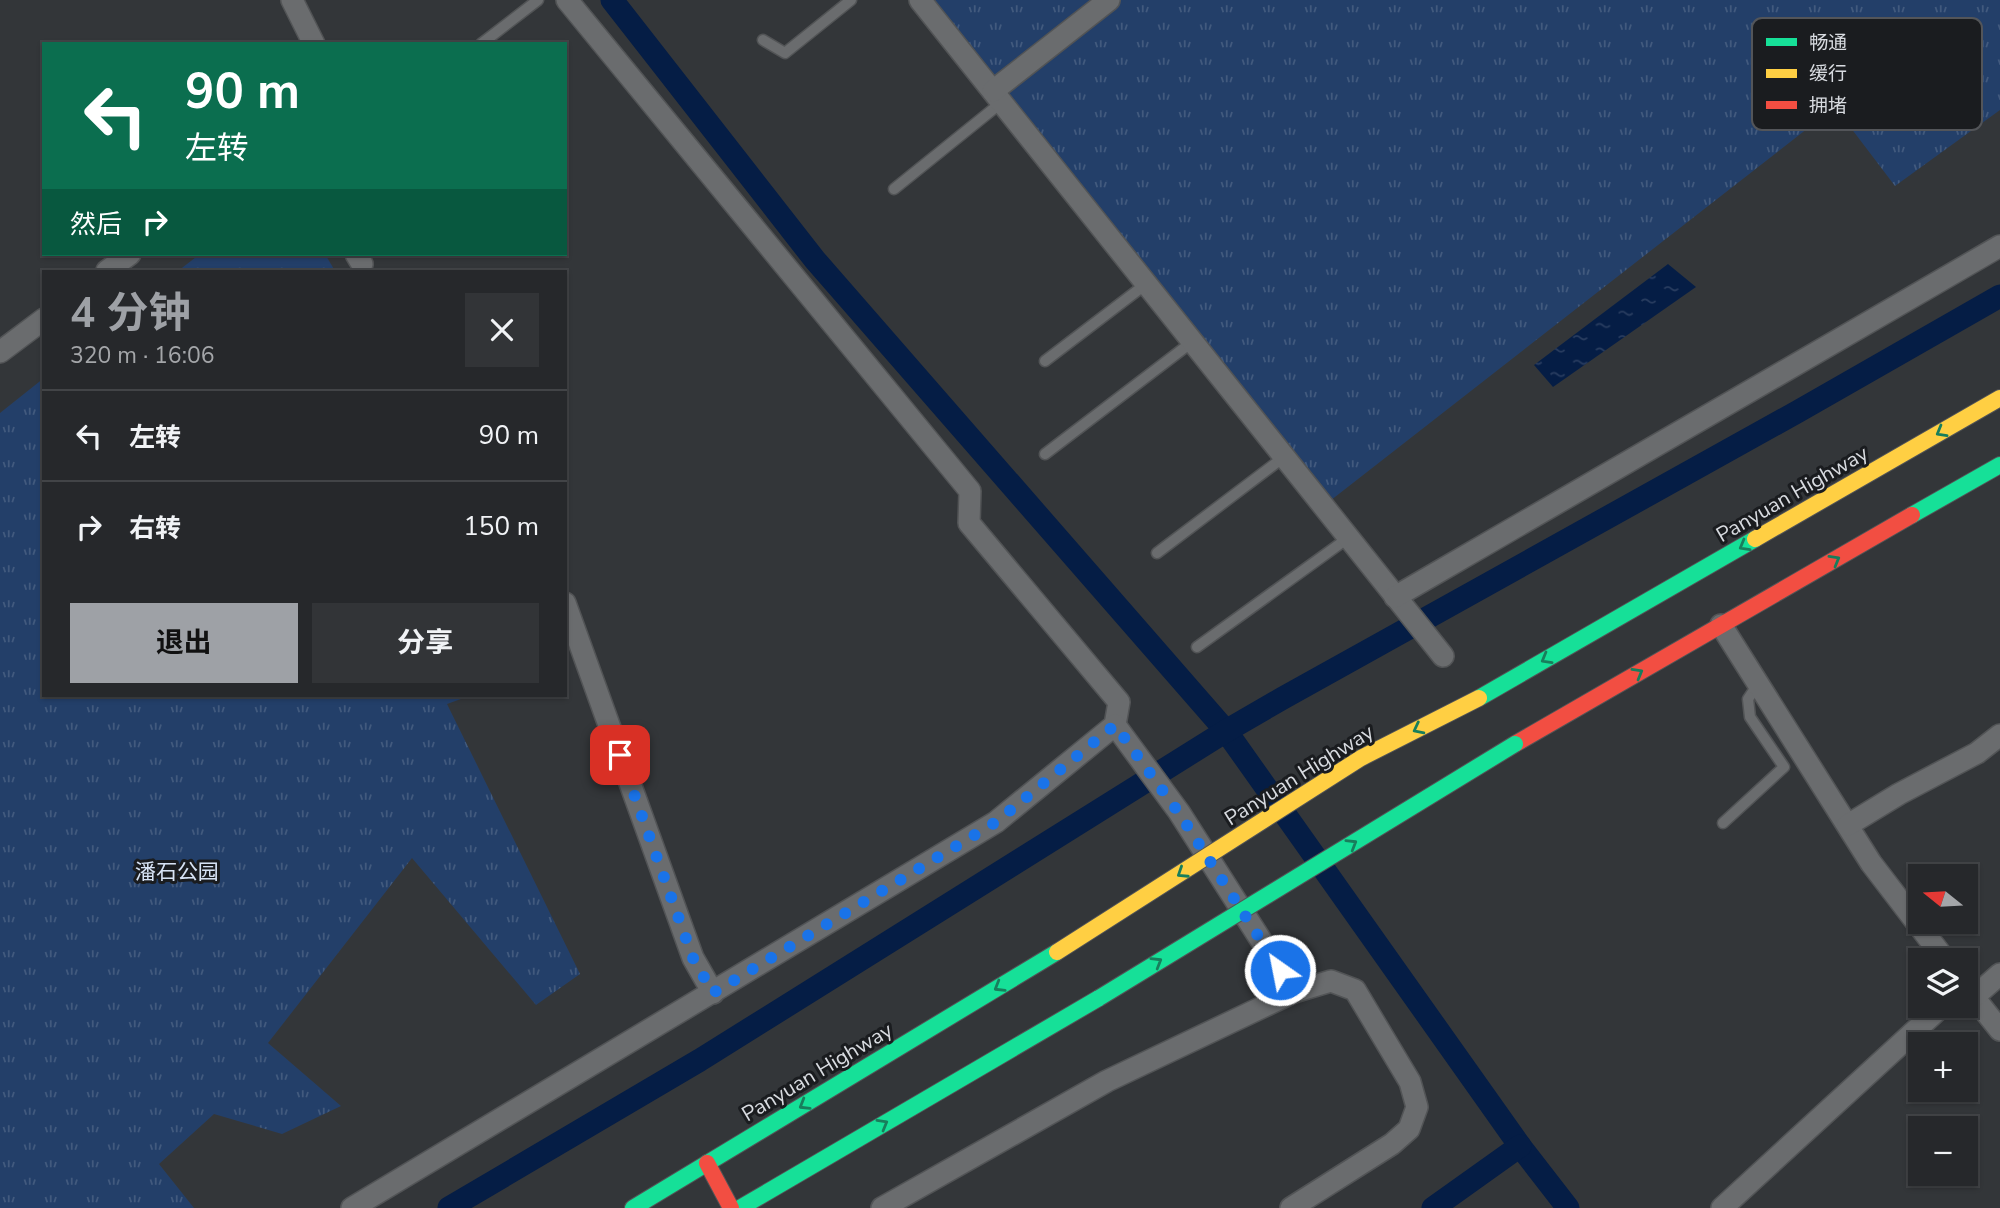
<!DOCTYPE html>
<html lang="zh">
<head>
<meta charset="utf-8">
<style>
  body { margin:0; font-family:"Nunito Sans","Noto Sans SC",sans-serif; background:#323437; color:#f1f3f6; height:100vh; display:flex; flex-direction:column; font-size:26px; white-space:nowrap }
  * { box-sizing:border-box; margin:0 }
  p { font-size:23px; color:#a4a6a9 }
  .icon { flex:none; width:38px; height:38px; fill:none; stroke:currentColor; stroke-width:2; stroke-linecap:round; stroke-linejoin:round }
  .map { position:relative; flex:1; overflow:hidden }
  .panel { position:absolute; left:42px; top:270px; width:525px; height:427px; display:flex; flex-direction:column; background:#26282b; border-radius:0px; box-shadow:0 2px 5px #0004,0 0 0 2px #424447 }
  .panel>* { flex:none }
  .guide { position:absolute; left:42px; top:42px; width:525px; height:214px; border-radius:0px; box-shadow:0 2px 5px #0004,0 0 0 2px #424447; background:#0b6e4f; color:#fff; overflow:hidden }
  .needle { width:46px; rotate:288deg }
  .fabs { position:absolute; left:1908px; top:864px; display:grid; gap:14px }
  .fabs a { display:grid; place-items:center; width:70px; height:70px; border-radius:0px; background:#26282b; box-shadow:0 2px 5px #0004,0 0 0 2px #424447; font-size:35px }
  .pin { position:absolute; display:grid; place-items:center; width:60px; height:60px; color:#fff; margin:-30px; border-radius:14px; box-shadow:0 4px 10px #0006 }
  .me { position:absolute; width:77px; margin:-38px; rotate:327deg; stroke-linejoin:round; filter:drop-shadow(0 0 5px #0008) }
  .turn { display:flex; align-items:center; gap:24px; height:147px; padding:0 28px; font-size:32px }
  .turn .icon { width:91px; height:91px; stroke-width:2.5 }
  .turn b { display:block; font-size:49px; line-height:60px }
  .then { display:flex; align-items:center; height:66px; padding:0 28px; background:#0003; gap:14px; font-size:26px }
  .round { display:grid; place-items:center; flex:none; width:74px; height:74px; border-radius:0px; background:#323437 }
  .overview { display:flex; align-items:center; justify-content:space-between; height:119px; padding:0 28px }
  h1 { font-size:42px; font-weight:700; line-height:52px; color:#9ea1a6 }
  .primary-button { display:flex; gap:14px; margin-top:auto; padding:14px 28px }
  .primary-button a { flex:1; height:80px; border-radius:0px; background:#9ea1a6; color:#111; font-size:28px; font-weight:700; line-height:80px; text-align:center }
  .primary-button a+a { background:#323437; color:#f1f3f6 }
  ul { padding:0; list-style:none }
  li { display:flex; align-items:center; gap:21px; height:91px; padding:0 28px; border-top:2px solid #424447 }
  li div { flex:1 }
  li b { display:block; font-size:26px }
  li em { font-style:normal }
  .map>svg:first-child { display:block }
  .grass { fill:url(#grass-tufts) }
  .water { fill:url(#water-ripples) }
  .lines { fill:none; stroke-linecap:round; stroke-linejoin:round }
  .canal { stroke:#051d45; stroke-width:23 }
  .lane-casing { stroke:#525456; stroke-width:13 }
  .street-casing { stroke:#525456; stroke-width:24 }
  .fast-casing { stroke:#525456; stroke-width:18 }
  .slow-casing { stroke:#525456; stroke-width:18 }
  .jam-casing { stroke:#525456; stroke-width:18 }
  .lane { stroke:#6a6c6e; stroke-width:10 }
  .street { stroke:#6a6c6e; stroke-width:21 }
  .fast { stroke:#16e098; stroke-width:16 }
  .slow { stroke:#ffcf43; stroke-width:16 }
  .jam { stroke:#f24e42; stroke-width:16 }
  .fast-bridge-casing { stroke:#525456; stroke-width:18; stroke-linecap:butt }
  .slow-bridge-casing { stroke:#525456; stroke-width:18; stroke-linecap:butt }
  .fast-bridge { stroke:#16e098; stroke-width:16 }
  .slow-bridge { stroke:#ffcf43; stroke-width:16 }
  .oneway { stroke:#187e5c }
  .route { stroke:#1a73e8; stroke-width:12; stroke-dasharray:0 21.6 }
  .labels { text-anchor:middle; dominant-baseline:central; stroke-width:6; stroke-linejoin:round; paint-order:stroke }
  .street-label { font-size:21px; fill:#d8dbe0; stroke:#1a1c1f }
  .park-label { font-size:21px; fill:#d7e3f5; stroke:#1a1c1f }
  .key { fill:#1a1c1f; stroke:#535559; stroke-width:2 }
  .key-label { font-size:19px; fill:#d8dbe0 }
</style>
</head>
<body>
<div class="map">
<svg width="2000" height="1208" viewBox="0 0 2000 1208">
  <defs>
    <pattern id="grass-tufts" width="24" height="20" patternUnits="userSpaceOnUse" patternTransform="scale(1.75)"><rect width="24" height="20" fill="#233f69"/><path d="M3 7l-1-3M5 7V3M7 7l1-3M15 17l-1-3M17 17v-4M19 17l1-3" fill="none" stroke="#425a7e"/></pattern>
    <pattern id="water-ripples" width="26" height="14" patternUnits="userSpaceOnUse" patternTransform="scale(1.75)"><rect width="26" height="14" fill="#051d45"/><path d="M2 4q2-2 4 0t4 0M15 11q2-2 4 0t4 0" fill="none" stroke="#293d60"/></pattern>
  </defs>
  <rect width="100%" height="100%" fill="#333639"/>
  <g class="grass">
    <path d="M 924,0 L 2000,0 L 2000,110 L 1895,186 L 1835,107 L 1326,504 Z"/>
    <path d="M 200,254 L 325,254 L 335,271 L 178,271 Z"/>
    <path d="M 44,378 L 44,695 L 472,695 L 447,704 L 580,974 L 536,1005 L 412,858 L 268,1043 L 341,1106 L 282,1134 L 214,1114 L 159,1164 L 194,1208 L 0,1208 L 0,413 Z"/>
  </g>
  <path class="water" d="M 1668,264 L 1696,287 L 1553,387 L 1534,365 Z"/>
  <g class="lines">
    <g class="canal">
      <path d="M 612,0 L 815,260 L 1226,731 L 1520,1146 L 1568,1208"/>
      <path d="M 449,1208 L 700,1060 L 1226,731 L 1283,698 L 1797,412 L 2000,296"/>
      <path d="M 1433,1208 L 1520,1146"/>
    </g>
    <g class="lane-casing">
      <g id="lane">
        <path d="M 763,40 L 785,53 L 851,0"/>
        <path d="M 481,44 L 538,0"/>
        <path d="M 894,189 L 1002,102"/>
        <path d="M 1045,361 L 1146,284"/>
        <path d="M 1045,454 L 1192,342"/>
        <path d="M 1157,553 L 1284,457"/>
        <path d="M 1197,647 L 1348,538"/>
        <path d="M 1723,823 L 1784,767 L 1750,717 L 1748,699 L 1758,684"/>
      </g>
    </g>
    <g class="street-casing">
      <g id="street">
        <path d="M 292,0 L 314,44"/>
        <path d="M 920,0 L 1443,656"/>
        <path d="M 993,91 L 1109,0"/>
        <path d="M 356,254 L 362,264"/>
        <path d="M 107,271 L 130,254"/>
        <path d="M 0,352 L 44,319"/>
        <path d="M 1395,597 L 2000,246"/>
        <path d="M 565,603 L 693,958 L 713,993"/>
        <path d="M 1721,625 L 1871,863 L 1946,961"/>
        <path d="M 1848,825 L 1899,794 L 1977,753 L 2000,735"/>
        <path d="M 1965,986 L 2000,1030"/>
        <path d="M 1974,997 L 2000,974"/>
        <path d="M 352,1208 L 996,822 L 1115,725 L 1119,702 L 969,523 L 970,491 L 567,0"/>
        <path d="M 882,1208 L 1107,1081 L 1294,992 L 1179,812 L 1115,725"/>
        <path d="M 1291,1208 L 1392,1144 L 1409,1129 L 1417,1107 L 1410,1082 L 1355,990 L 1331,981 L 1294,992"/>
        <path d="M 1722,1208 L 1942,1006"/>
      </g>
    </g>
    <g class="fast-casing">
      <g id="fast">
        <path d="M 1912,515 L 2000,465"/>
        <path d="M 1479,698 L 1755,539"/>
        <path d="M 633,1208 L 1057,952"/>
        <path d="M 740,1208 L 1099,998"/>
      </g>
    </g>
    <g class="slow-casing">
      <path id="slow" d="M 1755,539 L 2000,398"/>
    </g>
    <g class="jam-casing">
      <g id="jam">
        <path d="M 1515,744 L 1912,515"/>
        <path d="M 707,1163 L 731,1208"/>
      </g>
    </g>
    <use href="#lane" class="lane"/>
    <use href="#street" class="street"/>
    <use href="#fast" class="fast"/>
    <use href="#slow" class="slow"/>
    <use href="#jam" class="jam"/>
    <g class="fast-bridge-casing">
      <path id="fast-bridge" d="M 1099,998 L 1515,744"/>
    </g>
    <g class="slow-bridge-casing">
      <path id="slow-bridge" d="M 1057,952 L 1361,758 L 1479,698"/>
    </g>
    <use href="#fast-bridge" class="fast-bridge"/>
    <use href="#slow-bridge" class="slow-bridge"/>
  </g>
  <defs><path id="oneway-chevron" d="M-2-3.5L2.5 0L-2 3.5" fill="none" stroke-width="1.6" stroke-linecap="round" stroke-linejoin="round" transform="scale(1.75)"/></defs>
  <g class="oneway">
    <use href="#oneway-chevron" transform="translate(1941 432) rotate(150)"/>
    <use href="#oneway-chevron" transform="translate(1744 546) rotate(150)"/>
    <use href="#oneway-chevron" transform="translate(1835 560) rotate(-30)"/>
    <use href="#oneway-chevron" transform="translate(1546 659) rotate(150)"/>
    <use href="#oneway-chevron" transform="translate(1638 673) rotate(-30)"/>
    <use href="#oneway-chevron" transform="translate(1418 729) rotate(153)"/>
    <use href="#oneway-chevron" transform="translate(1352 844) rotate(-31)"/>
    <use href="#oneway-chevron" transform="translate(1182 873) rotate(147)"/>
    <use href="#oneway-chevron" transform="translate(1157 962) rotate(-31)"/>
    <use href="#oneway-chevron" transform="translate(999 987) rotate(149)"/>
    <use href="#oneway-chevron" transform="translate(804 1105) rotate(149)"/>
    <use href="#oneway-chevron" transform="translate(883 1124) rotate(-30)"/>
  </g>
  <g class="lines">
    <path class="route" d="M 620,755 L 693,958 L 713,993 L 996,822 L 1115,725 L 1179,813 L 1280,970"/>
  </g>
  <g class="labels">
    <g class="street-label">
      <text transform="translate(1792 494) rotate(-30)">Panyuan Highway</text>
      <text transform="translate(1299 775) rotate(-32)">Panyuan Highway</text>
      <text transform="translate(817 1072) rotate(-31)">Panyuan Highway</text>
    </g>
    <g class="park-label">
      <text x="177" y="872">潘石公园</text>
    </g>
  </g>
  <rect x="1752" y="18" width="230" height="112" rx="10" class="key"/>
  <rect x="1766" y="38" width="31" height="8" fill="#16e098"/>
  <rect x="1766" y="69" width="31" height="9" fill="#ffcf43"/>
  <rect x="1766" y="101" width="31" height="8" fill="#f24e42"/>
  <g class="key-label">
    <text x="1809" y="49">畅通</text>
    <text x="1809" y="80">缓行</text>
    <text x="1809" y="112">拥堵</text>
  </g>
</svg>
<div class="fabs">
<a><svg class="needle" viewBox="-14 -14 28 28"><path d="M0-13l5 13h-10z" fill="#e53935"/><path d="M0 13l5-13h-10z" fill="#a4a6a9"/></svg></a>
<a><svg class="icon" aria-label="layers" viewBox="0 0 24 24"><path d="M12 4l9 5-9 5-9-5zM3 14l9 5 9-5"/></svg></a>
<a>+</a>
<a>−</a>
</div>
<div class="pin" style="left:620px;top:755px;background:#d93025"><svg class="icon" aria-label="arrive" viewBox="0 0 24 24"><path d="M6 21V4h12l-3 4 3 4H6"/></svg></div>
<svg class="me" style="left:1280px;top:970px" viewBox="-20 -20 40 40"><circle r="17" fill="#1a73e8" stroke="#fff" stroke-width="3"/><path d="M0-11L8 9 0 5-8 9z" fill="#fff"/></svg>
<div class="guide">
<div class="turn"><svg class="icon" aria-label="left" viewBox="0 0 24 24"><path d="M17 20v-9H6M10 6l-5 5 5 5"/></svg><div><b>90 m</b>左转</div></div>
<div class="then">然后<svg class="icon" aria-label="right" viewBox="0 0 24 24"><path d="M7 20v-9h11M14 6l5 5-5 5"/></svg></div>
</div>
<section class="panel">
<div class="overview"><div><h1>4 分钟</h1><p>320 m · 16:06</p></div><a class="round"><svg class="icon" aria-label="close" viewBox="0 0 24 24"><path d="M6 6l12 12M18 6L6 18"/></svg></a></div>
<ul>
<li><svg class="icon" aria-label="left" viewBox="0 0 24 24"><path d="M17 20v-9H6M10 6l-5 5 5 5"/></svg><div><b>左转</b></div><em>90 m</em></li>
<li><svg class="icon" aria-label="right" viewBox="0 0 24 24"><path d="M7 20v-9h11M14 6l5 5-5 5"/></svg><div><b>右转</b></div><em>150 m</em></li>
</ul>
<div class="primary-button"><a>退出</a><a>分享</a></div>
</section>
</div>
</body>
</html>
